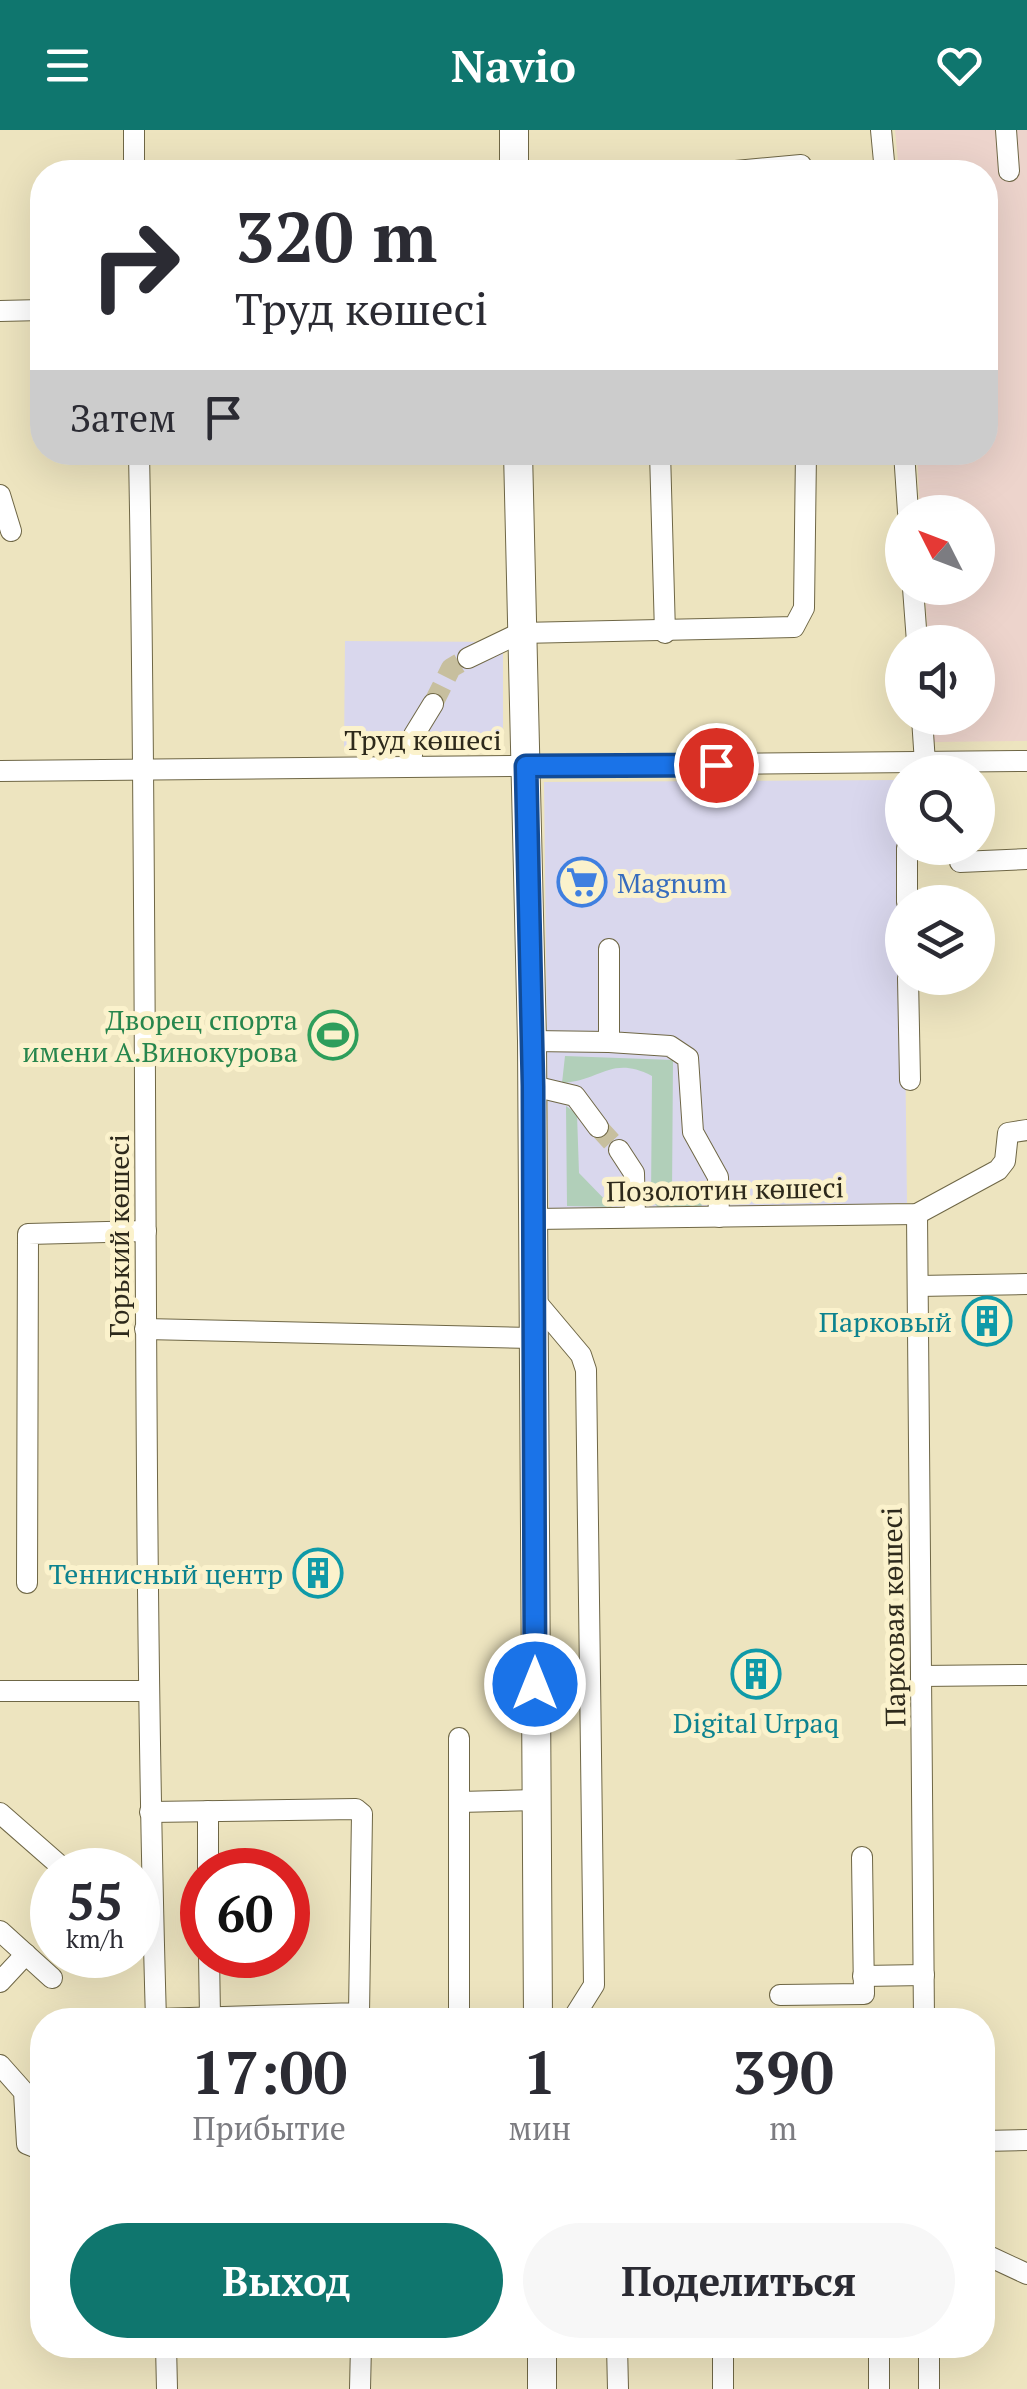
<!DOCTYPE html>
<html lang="ru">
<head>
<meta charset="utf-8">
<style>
  body { margin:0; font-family:"PT Serif",serif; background:#f7f7f7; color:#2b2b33; height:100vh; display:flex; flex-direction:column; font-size:38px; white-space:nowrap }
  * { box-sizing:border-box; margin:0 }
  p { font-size:32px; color:#7c7c81 }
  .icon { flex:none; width:55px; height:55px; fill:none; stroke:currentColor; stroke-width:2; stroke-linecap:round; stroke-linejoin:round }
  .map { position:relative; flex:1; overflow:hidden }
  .panel { position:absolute; left:30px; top:1878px; width:965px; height:350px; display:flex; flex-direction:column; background:#fff; border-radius:40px; box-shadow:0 10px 40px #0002 }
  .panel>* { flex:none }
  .top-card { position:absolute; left:30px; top:30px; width:968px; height:305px; border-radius:40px; box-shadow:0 10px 40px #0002; background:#fff; color:#2b2b33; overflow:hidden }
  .needle { width:65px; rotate:312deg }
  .fabs { position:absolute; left:885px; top:365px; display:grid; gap:20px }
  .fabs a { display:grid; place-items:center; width:110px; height:110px; border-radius:50%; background:#fff; box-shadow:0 10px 40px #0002; font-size:50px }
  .speed { position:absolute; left:30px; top:1718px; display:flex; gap:20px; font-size:50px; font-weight:700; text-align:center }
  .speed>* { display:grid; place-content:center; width:130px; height:130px; border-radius:50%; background:#fff; box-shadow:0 10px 40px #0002; line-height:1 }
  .speed small { font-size:25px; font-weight:400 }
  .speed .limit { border:15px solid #d22; background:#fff; color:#111 }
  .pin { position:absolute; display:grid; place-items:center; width:85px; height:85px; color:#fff; margin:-42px; border:5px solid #fff; border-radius:50%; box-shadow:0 2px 10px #0007 }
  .me { position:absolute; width:110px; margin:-55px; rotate:0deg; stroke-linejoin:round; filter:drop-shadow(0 0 8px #0008) }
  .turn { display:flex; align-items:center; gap:35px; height:210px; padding:0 40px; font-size:45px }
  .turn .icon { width:130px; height:130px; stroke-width:2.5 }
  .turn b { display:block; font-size:70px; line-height:85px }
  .then { display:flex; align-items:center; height:95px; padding:0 40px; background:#0003; gap:20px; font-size:38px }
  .eta { display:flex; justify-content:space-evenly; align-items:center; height:170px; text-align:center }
  .eta b { font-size:60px; font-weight:600; line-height:70px }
  .primary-button { display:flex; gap:20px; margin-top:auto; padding:20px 40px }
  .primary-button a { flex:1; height:115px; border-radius:60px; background:#0f766e; color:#fff; font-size:40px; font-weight:600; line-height:115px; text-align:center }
  .primary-button a+a { background:#f7f7f7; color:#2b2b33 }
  header { display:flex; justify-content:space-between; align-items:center; height:130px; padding:0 40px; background:#0f766e; color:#fff; font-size:45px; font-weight:600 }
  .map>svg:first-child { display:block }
  .commercial { fill:#d9d7ed }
  .industrial { fill:#edd4cc }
  .green { fill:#b1cfb9 }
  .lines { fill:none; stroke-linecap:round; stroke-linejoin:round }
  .minor-tunnel { stroke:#c7bf9e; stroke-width:20; stroke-dasharray:20 10; stroke-linecap:butt }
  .minor-casing { stroke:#6f6746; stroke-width:22 }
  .major-casing { stroke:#6f6746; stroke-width:30 }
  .minor { stroke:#fff; stroke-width:20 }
  .major { stroke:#fff; stroke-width:28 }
  .route-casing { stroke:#114b97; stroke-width:25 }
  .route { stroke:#1a73e8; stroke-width:18 }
  .labels { text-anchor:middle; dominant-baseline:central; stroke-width:10; stroke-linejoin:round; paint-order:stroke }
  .street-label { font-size:28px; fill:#2d291b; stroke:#fbf2cc }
  .shop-label { font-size:28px; fill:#366cbe; stroke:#fbf2cc; text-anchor:start }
  .leisure-label { font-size:28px; fill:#27864d; stroke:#fbf2cc; text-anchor:end }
  .culture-label { font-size:28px; fill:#0d838f; stroke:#fbf2cc; text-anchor:end }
</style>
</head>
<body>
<header><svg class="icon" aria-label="menu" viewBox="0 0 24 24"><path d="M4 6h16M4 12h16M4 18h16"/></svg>Navio<svg class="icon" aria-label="heart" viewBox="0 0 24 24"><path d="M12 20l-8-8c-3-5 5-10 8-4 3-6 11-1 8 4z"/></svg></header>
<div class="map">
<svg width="1027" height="2259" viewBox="0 0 1027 2259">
  <rect width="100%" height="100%" fill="#ede4bf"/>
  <g class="commercial">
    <path d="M 345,511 L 503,512 L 503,622 L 344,621 Z"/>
    <path d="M 902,650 L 907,1073 L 549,1081 L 544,652 Z"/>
  </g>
  <path class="industrial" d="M 895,0 L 1027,0 L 1027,611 L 934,612 L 932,588 L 978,588 L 978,512 L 928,512 L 925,458 L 978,458 L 978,382 L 920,382 L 917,323 L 985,322 L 985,42 L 899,42 Z"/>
  <g class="green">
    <path d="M 565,926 L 673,930 L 672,1063 L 700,1061 L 702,1079 L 660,1080 L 651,1069 L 652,946 C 611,925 601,951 562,953 Z"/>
    <path d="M 566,976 L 577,984 L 579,1043 L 612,1077 L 567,1076 Z"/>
  </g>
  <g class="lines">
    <g class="minor-tunnel">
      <path d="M 433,574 L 451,538 L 468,528"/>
      <path d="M 598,997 L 619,1020"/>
    </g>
    <g class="minor-casing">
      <g id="minor">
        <path d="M 134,0 L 134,42"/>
        <path d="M 881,0 L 885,42"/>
        <path d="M 1006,0 L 1009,41"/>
        <path d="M 725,42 L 801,35"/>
        <path d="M 0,181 L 42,180"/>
        <path d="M 139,322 C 149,845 141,1368 156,1890"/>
        <path d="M 660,322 L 665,503"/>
        <path d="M 904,322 L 908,382"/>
        <path d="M 0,365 L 11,401"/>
        <path d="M 913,458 L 917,512"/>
        <path d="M 468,528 L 520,503 L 794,497 L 804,478 L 806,322"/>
        <path d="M 922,588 L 925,633"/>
        <path d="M 411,635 L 414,605 L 433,574"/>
        <path d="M 0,641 L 1027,631"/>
        <path d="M 907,718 L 907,772"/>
        <path d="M 960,732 L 1027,729"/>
        <path d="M 609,819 L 609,912 L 670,916 L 688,928 L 693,1002 L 718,1047 L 719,1087"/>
        <path d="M 908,848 L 910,950"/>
        <path d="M 532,911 L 609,912"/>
        <path d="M 533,956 L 575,966 L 598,997"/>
        <path d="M 619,1020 L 634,1043 L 635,1087"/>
        <path d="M 917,1084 L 924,1890"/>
        <path d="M 534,1089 L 917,1084 L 998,1040 L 1005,1031 L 1008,1003 L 1027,1000"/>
        <path d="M 918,1156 L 1027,1154"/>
        <path d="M 533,1168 L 581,1225 L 586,1240 L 594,1855 L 572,1890"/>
        <path d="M 145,1199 L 532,1208"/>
        <path d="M 27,1453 L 28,1104 L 146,1101"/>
        <path d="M 921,1546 L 1027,1545"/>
        <path d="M 0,1561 L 148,1561"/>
        <path d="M 459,1608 L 459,1890"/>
        <path d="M 459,1672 L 535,1670"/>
        <path d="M 208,1681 L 208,1740"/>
        <path d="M 150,1682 L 356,1679 L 362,1684 L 359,1883 L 156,1889"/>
        <path d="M 0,1683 L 65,1740"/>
        <path d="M 0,1801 L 52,1848"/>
        <path d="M 209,1825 L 210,1887"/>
        <path d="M 863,1846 L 924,1845"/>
        <path d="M 0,1852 L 26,1824"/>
        <path d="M 780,1865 L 864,1864 L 862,1727"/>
        <path d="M 0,1935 L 24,1962 L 27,2014 L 42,2020"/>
        <path d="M 982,2011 L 1027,2010"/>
        <path d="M 982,2123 L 1027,2144"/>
        <path d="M 166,2215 L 167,2259"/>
        <path d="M 617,2215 L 618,2259"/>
        <path d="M 723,2215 L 723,2259"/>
        <path d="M 879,2215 L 879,2259"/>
        <path d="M 929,2215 L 929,2259"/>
        <path d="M 360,2259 L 361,2215"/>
      </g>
    </g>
    <g class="major-casing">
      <g id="major">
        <path d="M 514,0 L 514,42"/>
        <path d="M 518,322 L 532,911 L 538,1890"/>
        <path d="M 542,2215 L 542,2259"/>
      </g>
    </g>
    <use href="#minor" class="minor"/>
    <use href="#major" class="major"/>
  </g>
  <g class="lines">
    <g class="route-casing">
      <path id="route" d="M 535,1554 L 533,956 L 526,636 L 716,635"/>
    </g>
    <use href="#route" class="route"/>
  </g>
  <defs>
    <g id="supermarket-ring" transform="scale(2.5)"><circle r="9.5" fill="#fbf2cc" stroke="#3f7fe0" stroke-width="1.5"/><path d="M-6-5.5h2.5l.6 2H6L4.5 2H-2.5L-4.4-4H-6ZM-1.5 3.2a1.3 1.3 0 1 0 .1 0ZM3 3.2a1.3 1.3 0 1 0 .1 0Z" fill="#3f7fe0"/></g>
    <g id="stadium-ring" transform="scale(2.5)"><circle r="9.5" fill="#fbf2cc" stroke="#2e9e5b" stroke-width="1.5"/><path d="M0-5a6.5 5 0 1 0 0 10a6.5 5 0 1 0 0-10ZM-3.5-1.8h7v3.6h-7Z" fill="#2e9e5b"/></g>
    <g id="building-ring" transform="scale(2.5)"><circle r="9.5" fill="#fbf2cc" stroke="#0f9aa8" stroke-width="1.5"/><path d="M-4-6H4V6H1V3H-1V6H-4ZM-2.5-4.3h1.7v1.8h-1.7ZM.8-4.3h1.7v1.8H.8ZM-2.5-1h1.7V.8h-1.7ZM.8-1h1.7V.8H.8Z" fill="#0f9aa8"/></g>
  </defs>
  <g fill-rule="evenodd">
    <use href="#supermarket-ring" x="582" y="752"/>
    <use href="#stadium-ring" x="333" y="905"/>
    <use href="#building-ring" x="987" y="1191"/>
    <use href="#building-ring" x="318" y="1443"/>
    <use href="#building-ring" x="756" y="1544"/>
  </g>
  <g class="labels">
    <g class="street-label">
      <text x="423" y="609">Труд көшесі</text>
      <text transform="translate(725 1059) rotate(-1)">Позолотин көшесі</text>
      <text transform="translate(118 1106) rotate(-90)">Горький көшесі</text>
      <text transform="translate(893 1487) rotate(-91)">Парковая көшесі</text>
    </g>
    <g class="shop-label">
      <text x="617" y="752">Magnum</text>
    </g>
    <g class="leisure-label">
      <text x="298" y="889">Дворец спорта<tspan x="298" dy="32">имени А.Винокурова</tspan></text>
    </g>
    <g class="culture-label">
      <text x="952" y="1191">Парковый</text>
      <text x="283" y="1443">Теннисный центр</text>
      <text x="756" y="1592" text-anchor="middle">Digital Urpaq</text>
    </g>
  </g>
</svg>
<div class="fabs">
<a><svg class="needle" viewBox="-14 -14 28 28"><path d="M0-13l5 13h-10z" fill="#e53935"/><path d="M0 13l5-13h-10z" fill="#7c7c81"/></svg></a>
<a><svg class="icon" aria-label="sound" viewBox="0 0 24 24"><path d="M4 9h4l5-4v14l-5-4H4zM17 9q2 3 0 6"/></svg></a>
<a><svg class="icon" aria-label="search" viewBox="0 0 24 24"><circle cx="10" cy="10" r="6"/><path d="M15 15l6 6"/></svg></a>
<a><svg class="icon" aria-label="layers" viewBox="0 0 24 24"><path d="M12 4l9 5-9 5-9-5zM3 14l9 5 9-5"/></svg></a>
</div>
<div class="speed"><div>55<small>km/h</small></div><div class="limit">60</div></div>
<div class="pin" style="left:716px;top:635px;background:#d93025"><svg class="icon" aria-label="arrive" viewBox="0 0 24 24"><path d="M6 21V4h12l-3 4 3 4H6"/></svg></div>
<svg class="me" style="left:535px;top:1554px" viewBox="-20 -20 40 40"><circle r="17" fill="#1a73e8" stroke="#fff" stroke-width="3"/><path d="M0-11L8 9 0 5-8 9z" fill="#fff"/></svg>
<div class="top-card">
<div class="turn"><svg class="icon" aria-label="right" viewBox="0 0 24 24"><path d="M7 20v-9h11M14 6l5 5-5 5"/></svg><div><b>320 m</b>Труд көшесі</div></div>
<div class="then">Затем<svg class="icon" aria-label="arrive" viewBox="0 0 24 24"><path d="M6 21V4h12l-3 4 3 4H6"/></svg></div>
</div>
<section class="panel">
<div class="eta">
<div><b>17:00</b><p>Прибытие</p></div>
<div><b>1</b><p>мин</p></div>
<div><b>390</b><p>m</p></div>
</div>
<div class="primary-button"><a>Выход</a><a>Поделиться</a></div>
</section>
</div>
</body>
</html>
